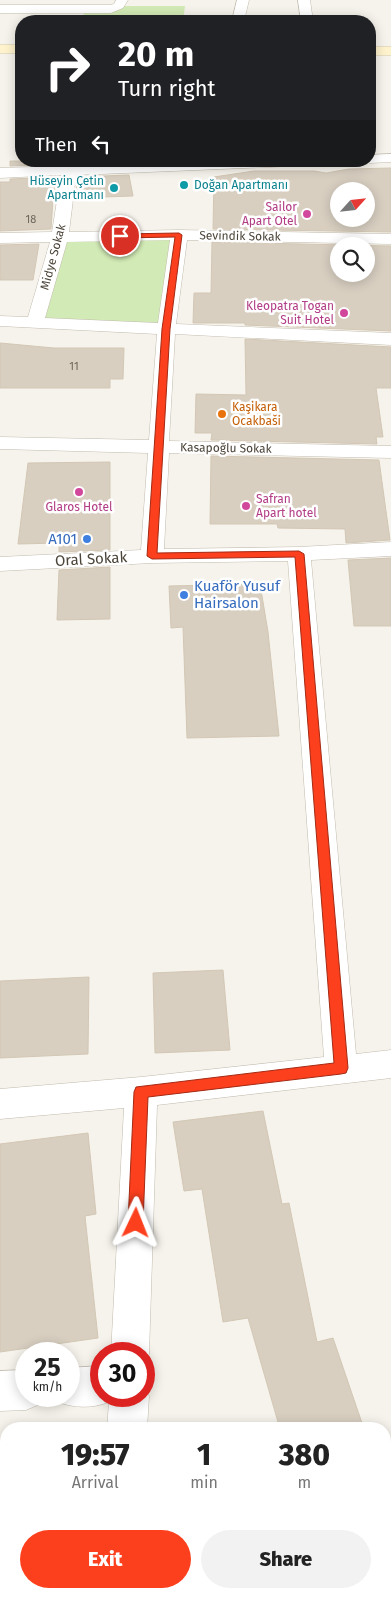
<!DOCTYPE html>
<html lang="en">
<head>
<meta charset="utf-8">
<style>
  body { margin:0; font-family:"Fira Sans",sans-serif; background:#f2f2f2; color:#222; height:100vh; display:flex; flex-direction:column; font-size:19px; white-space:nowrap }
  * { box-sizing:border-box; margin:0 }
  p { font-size:16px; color:#767676 }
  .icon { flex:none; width:28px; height:28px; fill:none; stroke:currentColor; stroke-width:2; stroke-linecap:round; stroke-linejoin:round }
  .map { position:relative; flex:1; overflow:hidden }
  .drawer { position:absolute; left:0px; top:1422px; width:391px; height:176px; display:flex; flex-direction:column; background:#fff; border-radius:20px 20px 0 0; box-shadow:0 2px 12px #0003 }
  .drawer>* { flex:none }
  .banner { position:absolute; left:15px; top:15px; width:361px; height:152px; border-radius:20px; box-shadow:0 2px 12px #0003; background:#202124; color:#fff; overflow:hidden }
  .needle { width:32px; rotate:63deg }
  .controls { position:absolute; left:330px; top:182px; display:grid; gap:10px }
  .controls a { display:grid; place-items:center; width:45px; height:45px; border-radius:50%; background:#fff; box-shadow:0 2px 12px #0003; font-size:25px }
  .speed { position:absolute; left:15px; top:1342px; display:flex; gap:10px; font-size:25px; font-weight:700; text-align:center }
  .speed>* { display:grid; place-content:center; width:65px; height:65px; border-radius:50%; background:#fff; box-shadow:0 2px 12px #0003; line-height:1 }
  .speed small { font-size:12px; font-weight:400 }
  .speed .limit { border:8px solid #d22; background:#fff; color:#111 }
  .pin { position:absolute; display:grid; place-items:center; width:42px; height:42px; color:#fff; margin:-21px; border:2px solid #fff; border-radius:50%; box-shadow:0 1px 5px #0007 }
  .me { position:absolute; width:55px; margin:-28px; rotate:2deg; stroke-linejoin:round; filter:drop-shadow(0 0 4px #0008) }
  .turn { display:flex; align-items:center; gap:18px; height:105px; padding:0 20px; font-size:22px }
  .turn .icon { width:65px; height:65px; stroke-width:2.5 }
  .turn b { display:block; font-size:35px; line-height:42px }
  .then { display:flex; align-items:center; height:48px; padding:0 20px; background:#0003; gap:10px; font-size:19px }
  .eta { display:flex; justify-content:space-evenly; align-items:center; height:85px; text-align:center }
  .eta b { font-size:30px; font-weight:800; line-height:35px }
  .primary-button { display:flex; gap:10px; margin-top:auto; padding:10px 20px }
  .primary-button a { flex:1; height:58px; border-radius:30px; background:#fc3f1d; color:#fff; font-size:20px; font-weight:800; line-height:58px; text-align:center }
  .primary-button a+a { background:#f2f2f2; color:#222 }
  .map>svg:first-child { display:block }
  .green { fill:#d2eab5 }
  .building { fill:#d8cfc1; stroke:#d3c7b4; fill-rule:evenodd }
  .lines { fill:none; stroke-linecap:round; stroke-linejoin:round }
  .street-casing { stroke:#c2bbae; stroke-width:1 }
  .secondary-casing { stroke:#d6c79b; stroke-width:1 }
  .street { fill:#fff; fill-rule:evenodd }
  .secondary { fill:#fff3cd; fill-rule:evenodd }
  .route { fill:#fc3f1d; stroke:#a42913 }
  .culture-dot { fill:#0f9aa8; stroke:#fff; stroke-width:2 }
  .hotel-dot { fill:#d1479c; stroke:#fff; stroke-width:2 }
  .food-dot { fill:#e8710a; stroke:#fff; stroke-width:2 }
  .shop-dot { fill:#3f7fe0; stroke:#fff; stroke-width:2 }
  .labels { text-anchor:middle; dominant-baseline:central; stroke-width:5; stroke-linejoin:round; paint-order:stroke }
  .far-number-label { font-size:11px; fill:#6e675b }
  .far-culture-label { font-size:12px; fill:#0d838f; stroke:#fff; text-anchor:end }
  .far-hotel-label { font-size:12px; fill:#b23c85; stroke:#fff; text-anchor:end }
  .far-street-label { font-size:12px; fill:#4b4439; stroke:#fff }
  .far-food-label { font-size:12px; fill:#c56008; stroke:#fff; text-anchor:start }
  .shop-label { font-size:15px; fill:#366cbe; stroke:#fff; text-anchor:end }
  .street-label { font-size:15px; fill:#4b4439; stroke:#fff }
</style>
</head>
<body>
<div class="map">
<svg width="391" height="1598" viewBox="0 0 391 1598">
  <rect width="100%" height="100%" fill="#f6f3ec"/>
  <g class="green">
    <path d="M 123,6 L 185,6 L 183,21 L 81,21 L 85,11 Z"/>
    <path d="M 171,238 L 159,326 L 43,320 L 66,239 Z"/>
  </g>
  <g class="building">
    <path d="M 10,161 L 60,161 L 60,164 L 10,166 Z"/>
    <path d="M 391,168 L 391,232 L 213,229 L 214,177 L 254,171 L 314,171 L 326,173 L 349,169 ZM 339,191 L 366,191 L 366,219 L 339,219 Z"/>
    <path d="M 129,175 L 133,196 L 75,198 L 78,177 Z"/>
    <path d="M 59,177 L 55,199 L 53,199 L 51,229 L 0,231 L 0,182 L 10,182 L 10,179 Z"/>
    <path d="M 212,242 L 391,246 L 391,331 L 245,325 L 245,323 L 193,323 L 194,293 L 211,293 ZM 339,246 L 366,246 L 366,274 L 339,274 Z"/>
    <path d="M 39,244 L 33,280 L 0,280 L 0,245 Z"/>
    <path d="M 245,339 L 391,347 L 391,388 L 376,388 L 383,437 L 376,437 L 377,444 L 211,440 L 212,433 L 195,433 L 196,394 L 246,395 Z"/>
    <path d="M 0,343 L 54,348 L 124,348 L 123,379 L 110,379 L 110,388 L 0,388 Z"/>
    <path d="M 211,456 L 379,460 L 390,540 L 346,543 L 345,529 L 278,528 L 277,524 L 210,524 Z"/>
    <path d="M 110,462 L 110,550 L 59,552 L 59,543 L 18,544 L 28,463 Z"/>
    <path d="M 391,558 L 391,626 L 354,626 L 348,560 Z"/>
    <path d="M 110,567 L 110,619 L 57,620 L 59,570 Z"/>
    <path d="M 260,584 L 268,632 L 279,736 L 187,738 L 183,627 L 171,628 L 169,586 Z"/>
    <path d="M 223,970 L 230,1050 L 155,1053 L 153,973 Z"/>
    <path d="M 89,977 L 88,1054 L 0,1058 L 0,981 Z"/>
    <path d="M 263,1111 L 282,1204 L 289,1203 L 317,1342 L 333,1338 L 364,1429 L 280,1429 L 248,1318 L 223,1322 L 202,1189 L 184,1191 L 173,1122 Z"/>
    <path d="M 88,1133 L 96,1214 L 85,1216 L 98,1338 L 0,1352 L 0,1144 Z"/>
  </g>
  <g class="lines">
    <g class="street-casing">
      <g id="street">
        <path d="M 116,0 L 128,0 L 123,8 L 111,13 L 0,13 L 0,5 L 110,5 L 114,4 Z"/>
        <path d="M 237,0 L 249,0 L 244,21 L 232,21 Z"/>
        <path d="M 298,0 L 310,0 L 313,21 L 301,21 Z"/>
        <path d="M 391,154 L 391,162 L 370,163 L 364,161 L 370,161 L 370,155 Z"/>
        <path d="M 62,161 L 76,161 L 76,166 L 193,161 L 325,161 L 323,164 L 318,165 L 76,175 L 69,232 L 179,230 L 391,234 L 391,244 L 187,240 L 176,324 L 391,333 L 391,345 L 175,334 L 169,441 L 391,446 L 391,458 L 169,453 L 164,549 L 299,547 L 391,542 L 391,556 L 311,560 L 356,1054 L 391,1050 L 391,1078 L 157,1105 L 149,1354 L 144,1367 L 144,1354 L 111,1354 L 124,1108 L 0,1119 L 0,1089 L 141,1077 L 324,1057 L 288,561 L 152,563 L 0,571 L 0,557 L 141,550 L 148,453 L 0,449 L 0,437 L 149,440 L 157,334 L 0,326 L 0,316 L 28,317 L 50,242 L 0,243 L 0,233 L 52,232 L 61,175 L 0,178 L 0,168 L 62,166 ZM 170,240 L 158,323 L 45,318 L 67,242 Z"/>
        <path d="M 101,1366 L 101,1396 L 144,1396 L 144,1384 L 149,1396 L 147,1429 L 107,1429 L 109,1402 C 92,1409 72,1408 55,1401 L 53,1396 L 69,1396 L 69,1368 Z"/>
        <path d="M 26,1370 L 26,1396 L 43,1396 L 40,1404 L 26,1410 L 0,1411 L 0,1371 Z"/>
        <rect x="98" y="1592" width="44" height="6"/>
      </g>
    </g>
    <g class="secondary-casing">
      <g id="secondary">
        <rect x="0" y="45" width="21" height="8"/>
        <rect x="370" y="47" width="21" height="8"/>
      </g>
    </g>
    <use href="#street" class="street"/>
    <use href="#secondary" class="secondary"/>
  </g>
  <path class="route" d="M 179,233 L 182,235 L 170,329 L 157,553 L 299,551 L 304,554 L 348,1068 L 346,1073 L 341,1074 L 148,1097 L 143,1223 L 141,1228 L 136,1230 L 130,1228 L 128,1223 L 134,1092 L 136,1087 L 334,1063 L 295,557 L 152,559 L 147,556 L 162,329 L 175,237 L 120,238 L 116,236 L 120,234 Z"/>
  <g class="culture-dot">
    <circle cx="184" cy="185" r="5"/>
    <circle cx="114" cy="188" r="5"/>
  </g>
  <g class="hotel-dot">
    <circle cx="307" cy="214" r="5"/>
    <circle cx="344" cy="313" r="5"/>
    <circle cx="79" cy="492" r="5"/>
    <circle cx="246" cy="506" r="5"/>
  </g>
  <circle class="food-dot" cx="222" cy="414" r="5"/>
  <g class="shop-dot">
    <circle cx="87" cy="539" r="5"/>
    <circle cx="184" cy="595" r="5"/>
  </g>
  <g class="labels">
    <g class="far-number-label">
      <text x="31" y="219">18</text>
      <text x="74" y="366">11</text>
    </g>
    <g class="far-culture-label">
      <text x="104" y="181">Hüseyin Çetin<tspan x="104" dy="14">Apartmanı</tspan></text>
      <text x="194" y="185" text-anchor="start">Doğan Apartmanı</text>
    </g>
    <g class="far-hotel-label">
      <text x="297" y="207">Sailor<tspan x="297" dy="14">Apart Otel</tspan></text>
      <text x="334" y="306">Kleopatra Togan<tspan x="334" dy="14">Suit Hotel</tspan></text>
      <text x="256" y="499" text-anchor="start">Safran<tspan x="256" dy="14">Apart hotel</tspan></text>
      <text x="79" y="507" text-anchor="middle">Glaros Hotel</text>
    </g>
    <g class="far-street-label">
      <text transform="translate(240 236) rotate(1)">Sevindik Sokak</text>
      <text transform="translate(53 257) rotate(-75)">Midye Sokak</text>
      <text transform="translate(226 448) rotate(1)">Kasapoğlu Sokak</text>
    </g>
    <g class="far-food-label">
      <text x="232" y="407">Kaşikara<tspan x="232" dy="14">Ocakbaši</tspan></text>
    </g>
    <g class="shop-label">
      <text x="77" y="539">A101</text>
      <text x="194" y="586" text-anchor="start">Kuaför Yusuf<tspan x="194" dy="17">Hairsalon</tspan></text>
    </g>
    <g class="street-label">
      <text transform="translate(91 559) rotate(-3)">Oral Sokak</text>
    </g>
  </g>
</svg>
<div class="controls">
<a><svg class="needle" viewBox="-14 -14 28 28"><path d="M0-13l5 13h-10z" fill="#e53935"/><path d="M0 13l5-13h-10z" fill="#767676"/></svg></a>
<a><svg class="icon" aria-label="search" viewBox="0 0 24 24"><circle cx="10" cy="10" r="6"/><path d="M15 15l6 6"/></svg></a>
</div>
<div class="speed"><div>25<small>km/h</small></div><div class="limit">30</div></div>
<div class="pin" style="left:120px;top:236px;background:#d93025"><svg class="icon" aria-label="arrive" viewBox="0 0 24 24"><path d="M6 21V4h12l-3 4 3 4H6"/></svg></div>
<svg class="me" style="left:136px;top:1223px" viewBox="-20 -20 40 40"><path d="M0-17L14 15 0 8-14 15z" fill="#fc3f1d" stroke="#fff" stroke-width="4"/></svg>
<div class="banner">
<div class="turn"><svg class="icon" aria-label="right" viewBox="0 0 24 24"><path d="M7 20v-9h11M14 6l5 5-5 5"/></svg><div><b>20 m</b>Turn right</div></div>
<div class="then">Then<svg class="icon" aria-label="left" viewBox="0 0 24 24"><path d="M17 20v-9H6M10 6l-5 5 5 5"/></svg></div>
</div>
<section class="drawer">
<div class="eta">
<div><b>19:57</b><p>Arrival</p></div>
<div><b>1</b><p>min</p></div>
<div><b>380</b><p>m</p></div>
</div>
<div class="primary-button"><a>Exit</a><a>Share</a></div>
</section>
</div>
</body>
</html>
